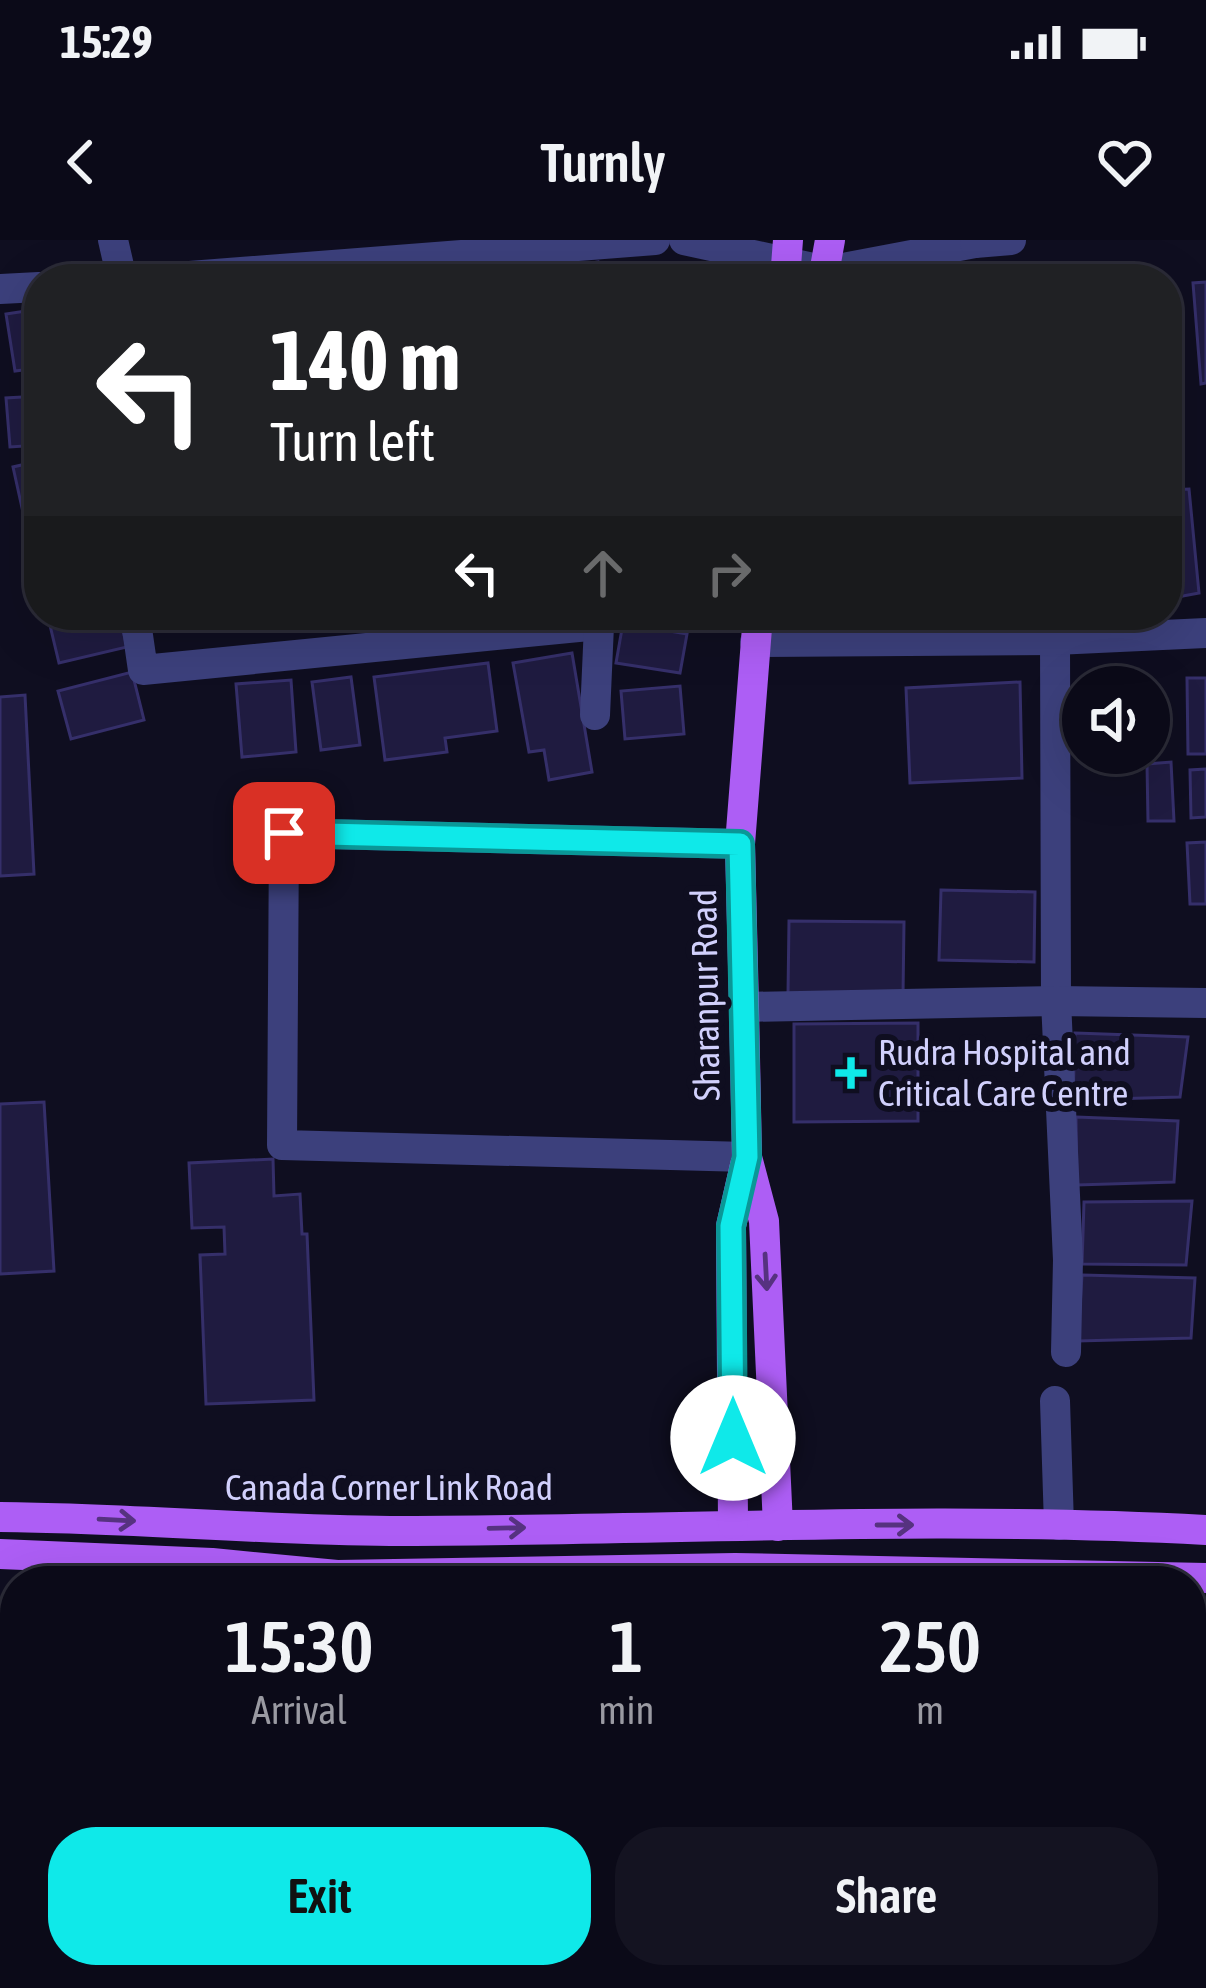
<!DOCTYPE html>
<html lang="en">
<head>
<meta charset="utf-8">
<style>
  body { margin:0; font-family:"Asap Condensed",sans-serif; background:#141321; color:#f1f3f6; height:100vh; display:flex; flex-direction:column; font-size:45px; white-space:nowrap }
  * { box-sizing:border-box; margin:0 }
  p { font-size:39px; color:#9a9aa2 }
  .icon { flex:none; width:66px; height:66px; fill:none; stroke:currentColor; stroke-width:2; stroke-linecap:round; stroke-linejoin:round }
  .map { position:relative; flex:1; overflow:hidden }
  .sheet { position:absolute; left:0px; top:1326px; width:1206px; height:423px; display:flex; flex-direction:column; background:#0b0a18; border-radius:48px 48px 0 0; box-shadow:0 12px 48px #0002,0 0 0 3px #2b2b37 }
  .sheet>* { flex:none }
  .guide { position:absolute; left:24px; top:24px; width:1158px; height:366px; border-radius:48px; box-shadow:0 12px 48px #0002,0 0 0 3px #2b2b37; background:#202124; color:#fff; overflow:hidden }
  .fabs { position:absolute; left:1062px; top:426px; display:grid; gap:24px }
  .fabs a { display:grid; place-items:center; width:108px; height:108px; border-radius:50%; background:#0b0a18; box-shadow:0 12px 48px #0002,0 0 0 3px #2b2b37; font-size:60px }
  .pin { position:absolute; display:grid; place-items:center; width:102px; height:102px; color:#fff; margin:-51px; border-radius:24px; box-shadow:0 6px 18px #0006 }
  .me { position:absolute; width:132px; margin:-66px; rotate:0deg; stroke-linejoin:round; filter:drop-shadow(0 0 9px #0008) }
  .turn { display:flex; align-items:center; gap:42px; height:252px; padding:0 48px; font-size:54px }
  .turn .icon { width:156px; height:156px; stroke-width:2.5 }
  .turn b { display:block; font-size:84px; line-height:102px }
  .lanes { display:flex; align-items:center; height:114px; padding:0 48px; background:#0003; justify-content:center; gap:60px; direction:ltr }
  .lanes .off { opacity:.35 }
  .eta { display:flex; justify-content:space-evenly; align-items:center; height:204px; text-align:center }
  .eta b { font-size:72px; font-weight:600; line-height:84px }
  .primary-button { display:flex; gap:24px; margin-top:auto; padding:24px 48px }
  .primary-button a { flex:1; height:138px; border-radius:48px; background:#0fe9e9; color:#111; font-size:48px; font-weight:600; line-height:138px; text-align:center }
  .primary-button a+a { background:#141321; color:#f1f3f6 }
  .status { display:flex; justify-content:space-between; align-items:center; height:84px; padding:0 60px; background:#0b0a18; direction:ltr }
  .status svg { height:33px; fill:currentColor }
  header { display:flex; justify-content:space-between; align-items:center; height:156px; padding:0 48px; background:#0b0a18; font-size:54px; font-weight:600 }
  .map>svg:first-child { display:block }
  .building { fill:#1f1b40; stroke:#352f6a; stroke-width:3 }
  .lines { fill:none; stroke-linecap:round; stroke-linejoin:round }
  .minor { stroke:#3c407c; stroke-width:30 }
  .major { stroke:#ad5ef5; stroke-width:30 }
  .oneway { stroke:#563280 }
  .route-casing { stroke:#0a9797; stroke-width:30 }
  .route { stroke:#0fe9e9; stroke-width:21 }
  .poi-dot { fill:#0fe9e9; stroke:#0f0e20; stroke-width:4.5 }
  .labels { text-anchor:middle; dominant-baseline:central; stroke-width:12; stroke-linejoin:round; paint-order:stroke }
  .street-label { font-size:36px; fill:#d1d0fc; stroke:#0f0e20 }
  .poi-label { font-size:36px; fill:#d1d0fc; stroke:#0f0e20; text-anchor:start }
</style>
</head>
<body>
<div class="status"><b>15:29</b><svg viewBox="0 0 49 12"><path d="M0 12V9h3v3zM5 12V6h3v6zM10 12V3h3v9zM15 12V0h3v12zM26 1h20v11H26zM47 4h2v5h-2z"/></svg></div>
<header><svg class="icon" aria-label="back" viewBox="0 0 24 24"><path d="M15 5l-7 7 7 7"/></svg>Turnly<svg class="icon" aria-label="heart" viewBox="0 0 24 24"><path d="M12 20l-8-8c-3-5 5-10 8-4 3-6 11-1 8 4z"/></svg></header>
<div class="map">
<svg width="1206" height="1748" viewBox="0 0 1206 1748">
  <rect width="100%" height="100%" fill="#0f0e20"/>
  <g class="building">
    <path d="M 598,22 L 601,39 L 553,39 L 552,29 Z"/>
    <path d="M 543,26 L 543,39 L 497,39 L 496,27 Z"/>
    <path d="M 655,26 L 657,39 L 613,39 L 612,33 Z"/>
    <path d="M 1206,42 L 1206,143 L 1201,144 L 1193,43 Z"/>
    <path d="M 39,69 L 39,128 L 15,131 L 6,74 Z"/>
    <path d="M 39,156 L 39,205 L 10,207 L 6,158 Z"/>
    <path d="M 39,221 L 39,273 L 24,277 L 13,227 Z"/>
    <path d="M 1189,249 L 1199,353 L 1167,359 L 1167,250 Z"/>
    <path d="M 119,375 L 127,407 L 59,423 L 48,377 Z"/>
    <path d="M 244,375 L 290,375 L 290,384 L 245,386 Z"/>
    <path d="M 781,375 L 827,375 L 825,387 L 779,382 Z"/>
    <path d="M 868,375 L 914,375 L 915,386 L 868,389 Z"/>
    <path d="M 623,383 L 687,394 L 680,433 L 616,423 Z"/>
    <path d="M 572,413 L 592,532 L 549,540 L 544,510 L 529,512 L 513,423 Z"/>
    <path d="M 488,423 L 497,491 L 445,498 L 447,512 L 385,520 L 374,437 Z"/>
    <path d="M 132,432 L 144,480 L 71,499 L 58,451 Z"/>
    <path d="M 351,437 L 360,505 L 321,510 L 312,442 Z"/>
    <path d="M 1187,438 L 1206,438 L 1206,514 L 1188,514 Z"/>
    <path d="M 291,440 L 296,512 L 242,517 L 236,444 Z"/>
    <path d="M 1020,442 L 1022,538 L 910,543 L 906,448 Z"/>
    <path d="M 680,446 L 684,494 L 625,499 L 621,451 Z"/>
    <path d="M 25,455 L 34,634 L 0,636 L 0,457 Z"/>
    <path d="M 1171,522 L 1174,581 L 1148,581 L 1147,524 Z"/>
    <path d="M 1206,529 L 1206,577 L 1191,578 L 1190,530 Z"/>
    <path d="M 1206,602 L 1206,664 L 1190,664 L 1187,603 Z"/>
    <path d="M 941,650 L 1035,652 L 1034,722 L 939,720 Z"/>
    <path d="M 789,681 L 904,682 L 903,755 L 788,754 Z"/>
    <path d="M 918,783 L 918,881 L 794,882 L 794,784 Z"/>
    <path d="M 1075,793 L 1188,797 L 1180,857 L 1073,860 Z"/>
    <path d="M 44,862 L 54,1031 L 0,1034 L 0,864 Z"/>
    <path d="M 1076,877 L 1178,881 L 1174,942 L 1077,945 Z"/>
    <path d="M 273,919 L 274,956 L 300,954 L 302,994 L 307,994 L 314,1160 L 206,1164 L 200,1015 L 225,1014 L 224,987 L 192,988 L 189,923 Z"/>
    <path d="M 1192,961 L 1186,1025 L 1082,1024 L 1084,962 Z"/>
    <path d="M 1082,1035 L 1195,1038 L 1191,1098 L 1078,1101 Z"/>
    <path d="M 0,1374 L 15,1374 L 15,1463 L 1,1464 Z"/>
    <path d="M 0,1476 L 15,1477 L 15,1547 L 0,1546 Z"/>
    <path d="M 0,1553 L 15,1554 L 15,1596 L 0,1595 Z"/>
    <path d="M 15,1607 L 15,1650 L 0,1651 L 0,1608 Z"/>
    <path d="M 0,1671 L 15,1673 L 15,1734 L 23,1734 L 21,1748 L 0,1748 Z"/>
    <path d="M 51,1734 L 108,1734 L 105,1748 L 49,1746 Z"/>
    <path d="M 173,1734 L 227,1734 L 224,1748 L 170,1748 Z"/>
    <path d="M 398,1737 L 398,1748 L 340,1748 L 341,1740 Z"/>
  </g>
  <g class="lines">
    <g class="minor">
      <path d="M 113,0 L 122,39"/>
      <path d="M 684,0 L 827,31 L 975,3 L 957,0"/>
      <path d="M 975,3 L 1011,0"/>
      <path d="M 151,39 L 655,0"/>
      <path d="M 0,49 L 39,47"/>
      <path d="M 135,375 L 143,430 L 599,385 L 599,375"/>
      <path d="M 1055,400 L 1056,761 L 1068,1020 L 1066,1112"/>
      <path d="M 755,402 L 1055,400 L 1206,393"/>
      <path d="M 595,475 L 599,385"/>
      <path d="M 740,604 L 284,593 L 282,905 L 747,917"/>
      <path d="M 744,767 L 1056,761 L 1206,763"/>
      <path d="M 1055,1161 L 1059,1285"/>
      <path d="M 776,1734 L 776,1748"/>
      <path d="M 930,1734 L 931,1748"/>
      <path d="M 1133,1734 L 1133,1748"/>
      <path d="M 143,1748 L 145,1734"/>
      <path d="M 734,1748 L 734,1734"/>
    </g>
    <g class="major">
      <path d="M 785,39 L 788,0"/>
      <path d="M 823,39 L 830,0"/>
      <path d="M 758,375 L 740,604 L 744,767 L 747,917 L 764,981 L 778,1286"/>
      <path d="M 0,1277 C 130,1278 260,1290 390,1291 C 662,1291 934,1275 1206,1290"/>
      <path d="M 733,1284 L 731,986 L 745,925"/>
      <path d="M 0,1314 L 212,1323 L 337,1335 L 735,1328 L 1206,1338"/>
      <path d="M 270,1748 L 272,1734"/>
      <path d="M 307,1748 L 310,1734"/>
    </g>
  </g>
  <defs><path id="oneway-shaft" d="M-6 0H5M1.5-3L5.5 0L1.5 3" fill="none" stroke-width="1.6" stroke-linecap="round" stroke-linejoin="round" transform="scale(3)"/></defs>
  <g class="oneway">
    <use href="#oneway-shaft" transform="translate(766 1032) rotate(87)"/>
    <use href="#oneway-shaft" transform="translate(117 1280) rotate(3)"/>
    <use href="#oneway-shaft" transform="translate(895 1285)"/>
    <use href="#oneway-shaft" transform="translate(507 1288) rotate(-1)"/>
  </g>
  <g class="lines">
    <g class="route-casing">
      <path id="route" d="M 284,593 L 740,604 L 747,917 L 731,986 L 733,1198"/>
    </g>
    <use href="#route" class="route"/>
  </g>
  <path class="poi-dot" d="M845 815h12v12h12v12h-12v12h-12v-12h-12v-12h12z"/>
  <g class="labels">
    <g class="street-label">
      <text transform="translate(705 755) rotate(-91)">Sharanpur Road</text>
      <text x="389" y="1247">Canada Corner Link Road</text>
    </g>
    <g class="poi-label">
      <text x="878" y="812">Rudra Hospital and<tspan x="878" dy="41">Critical Care Centre</tspan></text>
    </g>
  </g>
</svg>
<div class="fabs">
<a><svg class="icon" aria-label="sound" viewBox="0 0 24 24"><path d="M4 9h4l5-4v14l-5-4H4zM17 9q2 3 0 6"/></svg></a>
</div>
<div class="pin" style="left:284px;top:593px;background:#d93025"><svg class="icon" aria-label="arrive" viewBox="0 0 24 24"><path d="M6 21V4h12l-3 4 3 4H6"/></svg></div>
<svg class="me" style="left:733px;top:1198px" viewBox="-20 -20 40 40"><circle r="19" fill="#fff"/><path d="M0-13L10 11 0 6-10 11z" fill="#0fe9e9"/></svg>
<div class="guide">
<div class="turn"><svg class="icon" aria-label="left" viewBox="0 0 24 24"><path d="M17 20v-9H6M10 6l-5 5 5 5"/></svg><div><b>140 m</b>Turn left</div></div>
<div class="lanes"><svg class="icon" aria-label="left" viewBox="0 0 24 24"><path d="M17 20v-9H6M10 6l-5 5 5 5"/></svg><svg class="icon off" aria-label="ahead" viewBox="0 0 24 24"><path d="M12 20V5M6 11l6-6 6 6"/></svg><svg class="icon off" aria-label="right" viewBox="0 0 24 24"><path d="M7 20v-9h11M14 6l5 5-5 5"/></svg></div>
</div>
<section class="sheet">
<div class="eta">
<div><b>15:30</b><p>Arrival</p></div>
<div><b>1</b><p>min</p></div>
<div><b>250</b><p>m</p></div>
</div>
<div class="primary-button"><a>Exit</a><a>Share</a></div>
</section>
</div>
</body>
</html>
